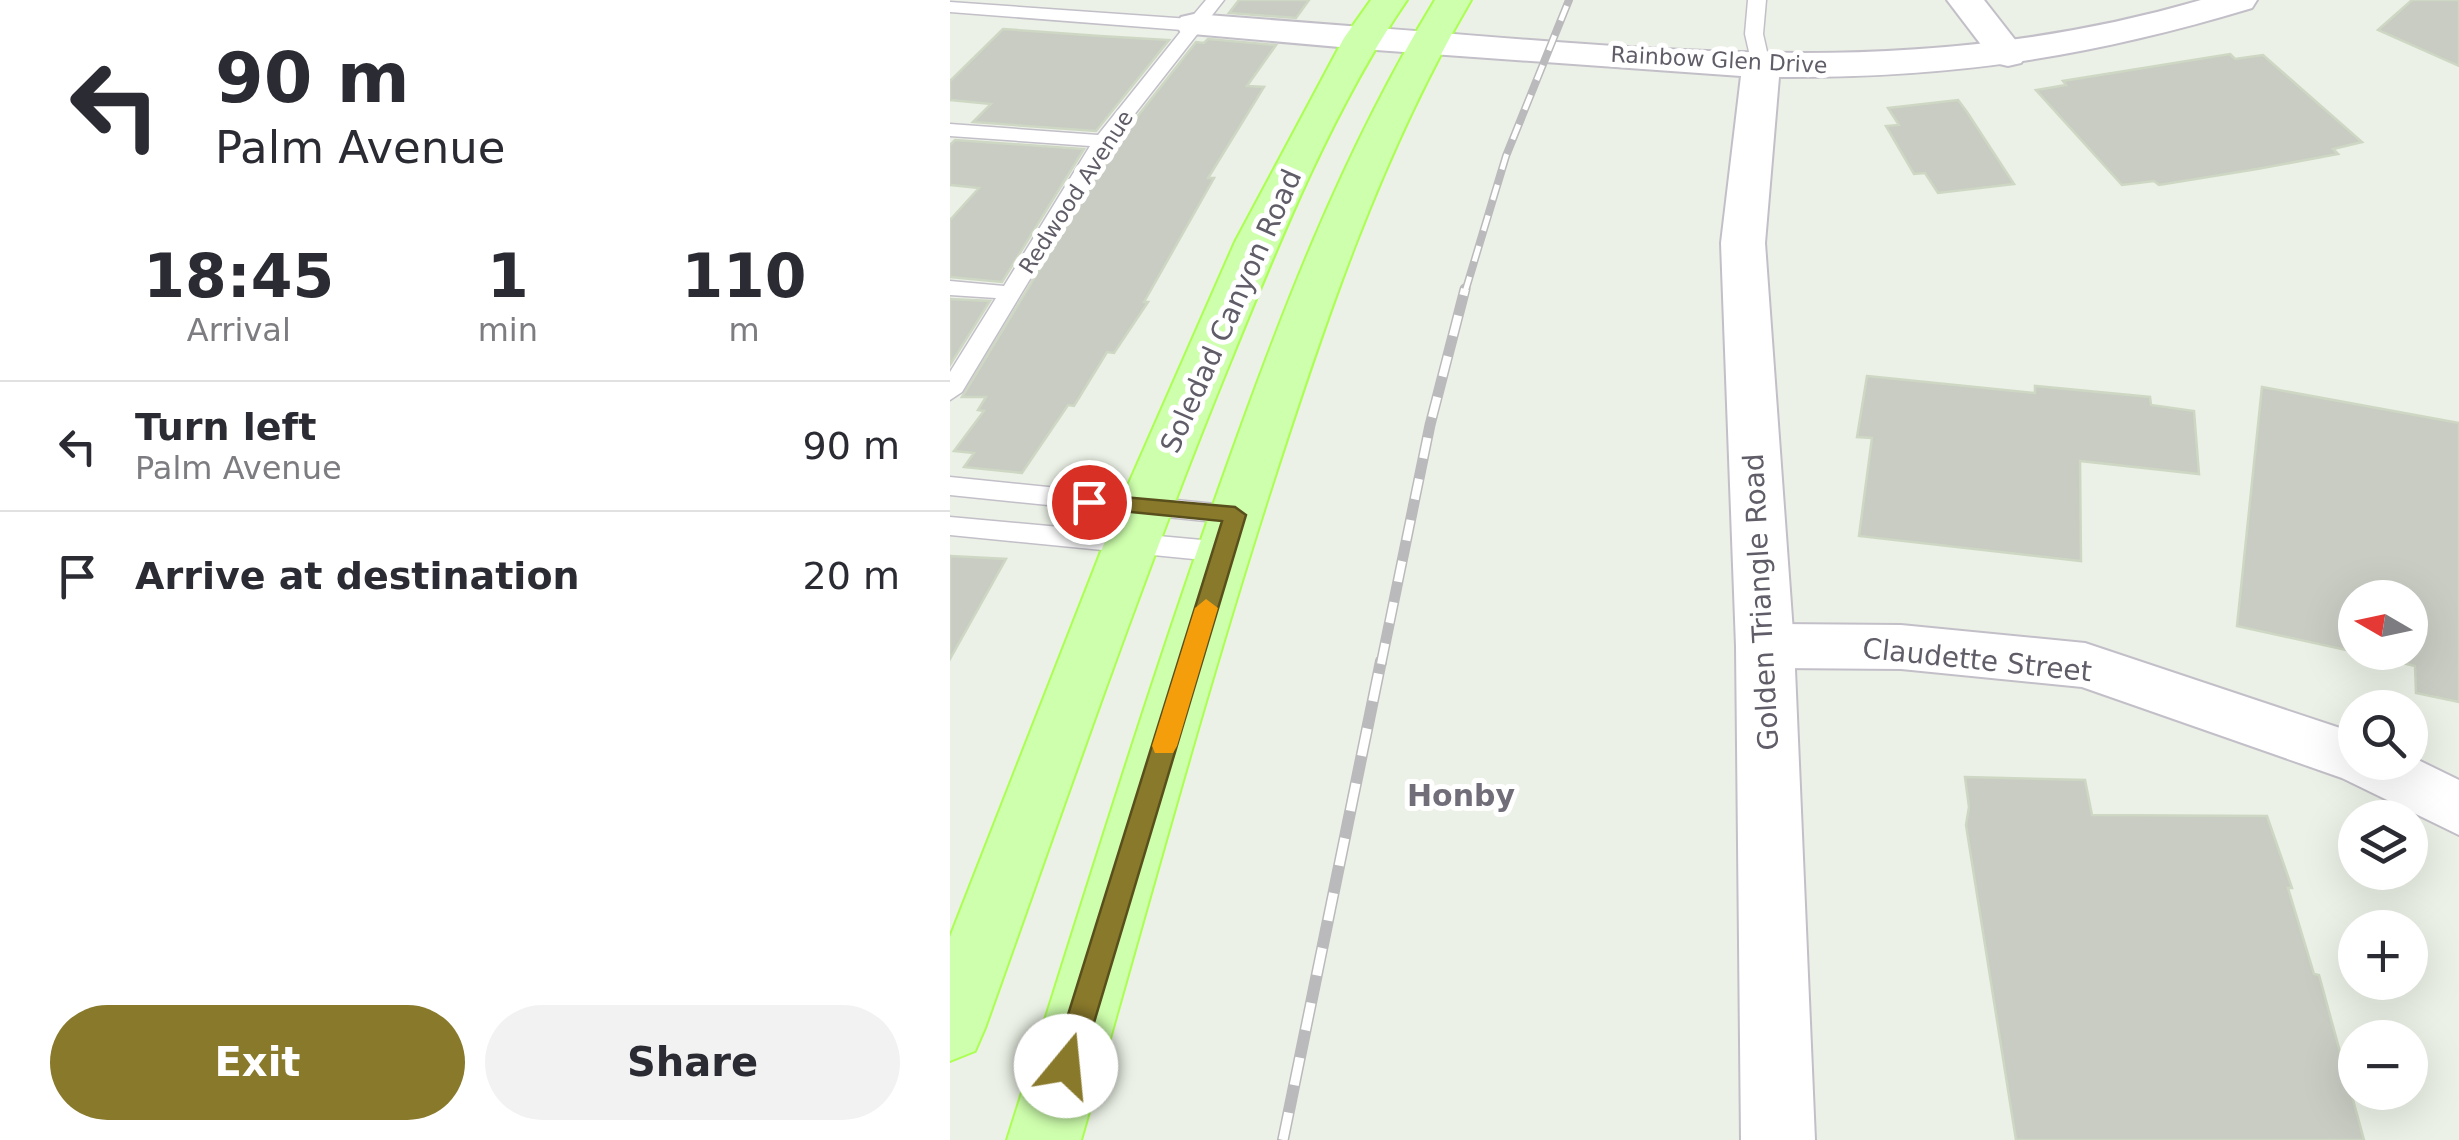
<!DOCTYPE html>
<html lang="en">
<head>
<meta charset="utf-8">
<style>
  body { margin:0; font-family:"DejaVu Sans",sans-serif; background:#f2f2f3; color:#2b2b33; height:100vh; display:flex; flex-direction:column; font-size:38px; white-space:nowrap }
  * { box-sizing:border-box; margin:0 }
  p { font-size:32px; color:#7c7c81 }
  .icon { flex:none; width:55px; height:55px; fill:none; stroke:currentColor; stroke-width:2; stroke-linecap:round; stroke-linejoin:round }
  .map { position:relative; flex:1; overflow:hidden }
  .details { display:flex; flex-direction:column; background:#fff; width:950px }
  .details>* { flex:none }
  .hud { background:#fff; color:#2b2b33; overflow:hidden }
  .needle { width:65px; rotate:279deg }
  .buttons { position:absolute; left:1388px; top:580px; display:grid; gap:20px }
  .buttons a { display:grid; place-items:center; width:90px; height:90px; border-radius:50%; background:#fff; box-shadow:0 10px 40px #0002; font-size:50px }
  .pin { position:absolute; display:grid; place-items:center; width:85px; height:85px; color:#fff; margin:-42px; border:5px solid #fff; border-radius:50%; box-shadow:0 2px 10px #0007 }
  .me { position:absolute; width:110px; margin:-55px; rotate:17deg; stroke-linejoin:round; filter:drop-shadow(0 0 8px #0008) }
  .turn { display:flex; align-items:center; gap:35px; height:210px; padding:0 50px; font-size:45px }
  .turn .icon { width:130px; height:130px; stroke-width:2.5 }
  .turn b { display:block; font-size:70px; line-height:85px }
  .eta { display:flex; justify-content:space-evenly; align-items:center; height:170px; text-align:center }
  .eta b { font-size:60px; font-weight:800; line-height:70px }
  .cta { display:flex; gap:20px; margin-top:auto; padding:20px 50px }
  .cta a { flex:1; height:115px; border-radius:60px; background:#89792b; color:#fff; font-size:40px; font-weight:800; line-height:115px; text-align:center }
  .cta a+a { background:#f2f2f3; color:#2b2b33 }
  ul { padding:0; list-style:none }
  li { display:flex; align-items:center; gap:30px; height:130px; padding:0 50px; border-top:2px solid #e1e1e2 }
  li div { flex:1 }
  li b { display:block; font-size:38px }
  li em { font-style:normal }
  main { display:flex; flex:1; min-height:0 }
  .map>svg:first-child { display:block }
  .building { fill:#c8ccc3; stroke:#ced7c3; stroke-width:2.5 }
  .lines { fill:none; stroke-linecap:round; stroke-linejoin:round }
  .service-casing { stroke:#c3bfc8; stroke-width:3 }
  .minor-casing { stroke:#c3bfc8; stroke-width:4 }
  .tertiary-casing { stroke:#c3bfc8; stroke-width:4 }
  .primary-casing { stroke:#abff51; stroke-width:4 }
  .service { fill:#fff; fill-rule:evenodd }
  .minor { fill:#fff; fill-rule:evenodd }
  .tertiary { fill:#fff; fill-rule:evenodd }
  .primary { fill:#ceffad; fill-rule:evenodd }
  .rail-far2-casing { stroke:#bab9bb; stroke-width:8 }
  .rail-far1-casing { stroke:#bab9bb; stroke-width:11 }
  .rail-casing { stroke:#bab9bb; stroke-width:12 }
  .rail-far2 { stroke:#fff; stroke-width:5; stroke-dasharray:16; stroke-linecap:butt }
  .rail-far1 { stroke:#fff; stroke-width:8; stroke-dasharray:21; stroke-linecap:butt }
  .rail { stroke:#fff; stroke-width:9; stroke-dasharray:28; stroke-linecap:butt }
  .route { fill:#89792b; stroke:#594f1c; stroke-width:2.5 }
  .slow { fill:#f59e0b }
  .labels { text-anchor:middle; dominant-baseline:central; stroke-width:10; stroke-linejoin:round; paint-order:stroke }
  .far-street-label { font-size:22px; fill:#615d68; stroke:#fff }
  .street-label { font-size:28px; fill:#615d68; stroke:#fff }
  .neighbourhood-label { font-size:30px; font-weight:bold; fill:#716e7a; stroke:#fff }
</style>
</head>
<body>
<main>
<section class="details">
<div class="hud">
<div class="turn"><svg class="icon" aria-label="left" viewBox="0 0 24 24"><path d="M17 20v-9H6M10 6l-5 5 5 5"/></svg><div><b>90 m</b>Palm Avenue</div></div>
</div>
<div class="eta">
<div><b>18:45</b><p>Arrival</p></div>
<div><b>1</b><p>min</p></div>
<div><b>110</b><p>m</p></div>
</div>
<ul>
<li><svg class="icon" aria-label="left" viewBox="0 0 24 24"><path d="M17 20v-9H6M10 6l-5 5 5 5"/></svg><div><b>Turn left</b><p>Palm Avenue</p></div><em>90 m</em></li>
<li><svg class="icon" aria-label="arrive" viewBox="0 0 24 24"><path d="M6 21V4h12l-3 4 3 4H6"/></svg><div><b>Arrive at destination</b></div><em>20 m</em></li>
</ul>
<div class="cta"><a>Exit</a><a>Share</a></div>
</section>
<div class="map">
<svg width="1509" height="1140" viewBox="0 0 1509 1140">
  <rect width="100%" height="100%" fill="#ebf1e6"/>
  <g class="building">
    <path d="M 289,0 L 359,0 L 346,18 L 279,13 Z"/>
    <path d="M 1462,0 L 1509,0 L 1509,66 L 1428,30 Z"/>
    <path d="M 53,29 L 150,36 L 219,40 L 146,131 L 23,122 L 41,104 L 0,100 L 0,81 Z"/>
    <path d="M 258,39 L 326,45 L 297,86 L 314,87 L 258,178 L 264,178 L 194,302 L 198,302 L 164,353 L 157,352 L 124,406 L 118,405 L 72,473 L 14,467 L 24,453 L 4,451 L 34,411 L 28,410 L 36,397 L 12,397 L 165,145 L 246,42 L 254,43 Z"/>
    <path d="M 1280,54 L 1285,59 L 1313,55 L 1412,142 L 1383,149 L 1388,154 L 1307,169 L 1209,185 L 1204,181 L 1172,185 L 1086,90 L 1116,85 L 1113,81 Z"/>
    <path d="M 1008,100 L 1017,112 L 1064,184 L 988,193 L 975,173 L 964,174 L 936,126 L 949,125 L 938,108 Z"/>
    <path d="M 5,140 L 134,149 L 52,282 L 0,277 L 0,220 L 29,188 L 0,185 L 0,145 Z"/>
    <path d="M 0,299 L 40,301 L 0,365 Z"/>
    <path d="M 917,376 L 1085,393 L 1085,386 L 1200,397 L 1201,405 L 1244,411 L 1249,474 L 1130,461 L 1131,561 L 909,536 L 922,438 L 907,437 Z"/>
    <path d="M 1312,387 L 1509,423 L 1509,702 L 1466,693 L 1465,666 L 1406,652 L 1460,652 L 1460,598 L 1405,598 L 1405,652 L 1287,626 Z"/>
    <path d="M 0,556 L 56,559 L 0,659 Z"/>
    <path d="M 1015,777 L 1135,780 L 1142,815 L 1317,816 L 1342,888 L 1338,888 L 1364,974 L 1369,975 L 1414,1140 L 1066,1140 L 1016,825 L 1019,807 Z"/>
  </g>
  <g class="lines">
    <g class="service-casing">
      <g id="service">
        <path d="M 256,0 L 274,0 L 162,143 L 12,392 L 0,400 L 0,372 L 46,298 L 0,295 L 0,281 L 54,286 L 140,146 L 0,136 L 0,124 L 148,135 L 232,30 L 0,12 L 0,2 L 240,19 Z"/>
        <path d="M 798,0 L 816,0 L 813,34 L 820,65 L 811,71 L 802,65 L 795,34 Z"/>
        <path d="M 0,477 L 285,506 L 294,508 L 298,515 L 294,522 L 285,524 L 0,495 Z"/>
        <path d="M 0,517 L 274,542 L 284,545 L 288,552 L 284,559 L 274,562 L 0,535 Z"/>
      </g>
    </g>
    <g class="minor-casing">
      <g id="minor">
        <path d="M 997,0 L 1034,0 L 1077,55 L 1071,63 L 1058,66 L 1045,63 Z"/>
        <path d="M 244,14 L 412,27 L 425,30 L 430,38 L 425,46 L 412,49 L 231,33 L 226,25 L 231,17 Z"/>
        <path d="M 815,624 L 951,625 L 1135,643 L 1405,733 L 1405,762 L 1460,762 L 1460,756 L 1509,780 L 1509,835 L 1392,778 L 1132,687 L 951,669 L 815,668 L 795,661 L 786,646 L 795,631 Z"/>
      </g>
    </g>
    <g class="tertiary-casing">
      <path id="tertiary" d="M 1251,0 L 1307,0 L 1302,8 C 1136,58 1002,78 829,77 L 815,243 L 844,646 L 865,1140 L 791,1140 L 786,646 L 771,243 L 791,76 L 412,49 L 399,46 L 394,38 L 399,30 L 412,27 C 704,48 963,84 1251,0 Z"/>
    </g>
    <g class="primary-casing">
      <g id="primary">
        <path d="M 421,0 L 457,0 C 385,104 329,242 281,360 C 191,580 115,804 35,1028 L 25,1051 L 0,1061 L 0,937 L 168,508 L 285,242 L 394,38 Z"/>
        <path d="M 485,0 L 521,0 C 430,156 374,324 319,495 C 251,708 193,925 131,1140 L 57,1140 C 126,923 192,706 268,491 C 328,321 391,154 485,0 Z"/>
      </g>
    </g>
    <use href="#service" class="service"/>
    <use href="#minor" class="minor"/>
    <use href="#tertiary" class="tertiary"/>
    <use href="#primary" class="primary"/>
    <g class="rail-far2-casing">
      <path id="rail-far2" d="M 515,292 L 556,156 L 619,0"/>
    </g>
    <g class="rail-far1-casing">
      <path id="rail-far1" d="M 431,664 L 480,425 L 515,289"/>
    </g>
    <g class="rail-casing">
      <path id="rail" d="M 333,1140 L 431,661"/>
    </g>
    <use href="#rail-far2" class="rail-far2"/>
    <use href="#rail-far1" class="rail-far1"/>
    <use href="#rail" class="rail"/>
  </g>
  <path class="route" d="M 139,494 L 285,507 L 296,515 L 131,1066 L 127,1076 L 116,1081 L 106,1076 L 102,1066 L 272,521 L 131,507 L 128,502 L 131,496 Z"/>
  <path class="slow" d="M 256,599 L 268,608 L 227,746 L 223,753 L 205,753 L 202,746 L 245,608 Z"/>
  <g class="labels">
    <g class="far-street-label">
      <text transform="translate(769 60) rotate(3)">Rainbow Glen Drive</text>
      <text transform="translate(126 192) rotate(-57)">Redwood Avenue</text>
    </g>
    <g class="street-label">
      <text transform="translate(281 311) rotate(-66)">Soledad Canyon Road</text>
      <text transform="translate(811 602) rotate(-93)">Golden Triangle Road</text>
      <text transform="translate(1027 660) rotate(6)">Claudette Street</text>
    </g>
    <g class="neighbourhood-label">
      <text x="511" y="795">Honby</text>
    </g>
  </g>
</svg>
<div class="buttons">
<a><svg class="needle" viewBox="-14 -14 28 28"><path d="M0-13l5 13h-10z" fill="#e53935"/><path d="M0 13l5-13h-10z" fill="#7c7c81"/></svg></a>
<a><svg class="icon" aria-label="search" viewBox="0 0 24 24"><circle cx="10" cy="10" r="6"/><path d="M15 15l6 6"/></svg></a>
<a><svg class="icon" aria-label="layers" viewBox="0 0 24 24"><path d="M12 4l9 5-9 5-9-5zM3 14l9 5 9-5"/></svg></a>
<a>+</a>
<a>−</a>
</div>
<div class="pin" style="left:139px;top:502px;background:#d93025"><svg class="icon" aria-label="arrive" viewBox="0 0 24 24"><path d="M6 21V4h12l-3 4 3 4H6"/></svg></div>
<svg class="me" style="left:116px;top:1066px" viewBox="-20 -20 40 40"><circle r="19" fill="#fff"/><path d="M0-13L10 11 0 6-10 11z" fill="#89792b"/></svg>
</div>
</main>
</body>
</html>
